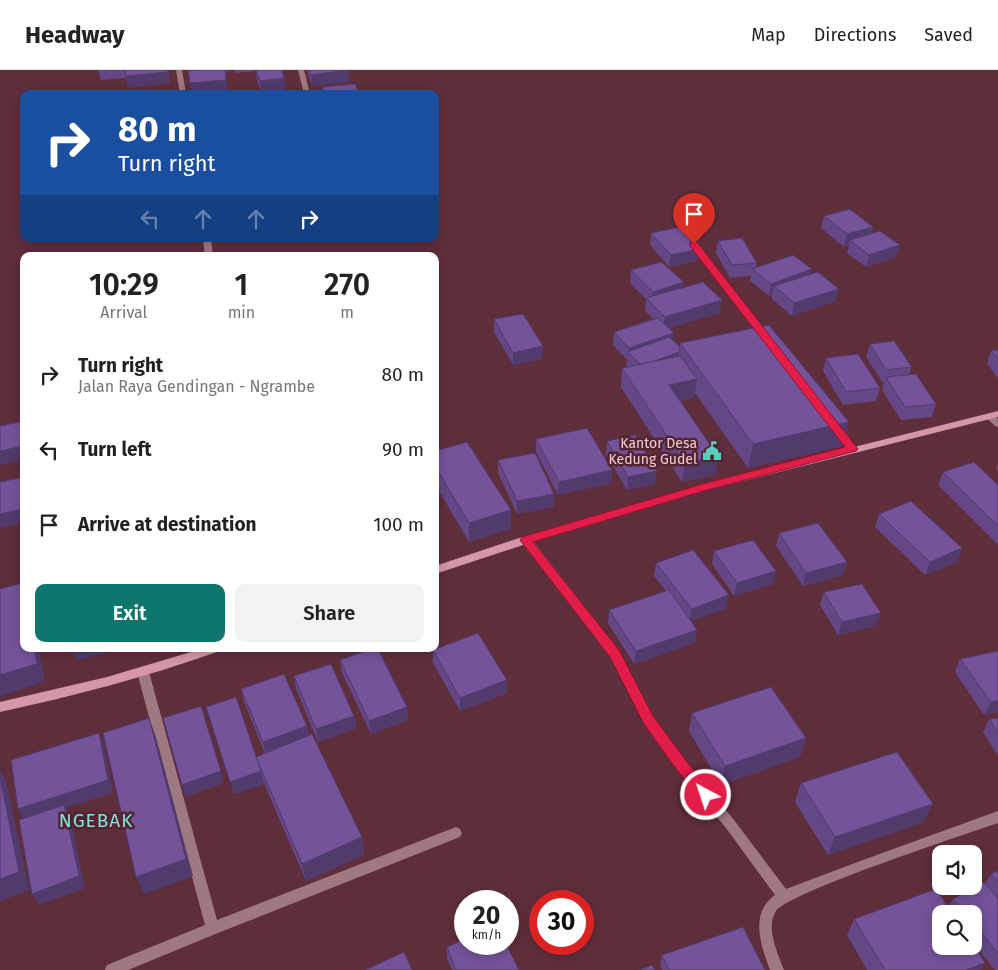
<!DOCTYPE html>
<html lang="en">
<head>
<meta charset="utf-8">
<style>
  body { margin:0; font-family:"Fira Sans",sans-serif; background:#f2f2f2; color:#222; height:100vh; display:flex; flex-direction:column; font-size:19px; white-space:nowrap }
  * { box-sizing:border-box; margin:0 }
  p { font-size:16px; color:#767676 }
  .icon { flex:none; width:28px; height:28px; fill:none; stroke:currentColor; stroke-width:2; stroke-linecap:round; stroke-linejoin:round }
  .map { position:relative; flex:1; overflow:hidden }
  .sheet { position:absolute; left:20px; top:182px; width:419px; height:400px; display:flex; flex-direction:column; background:#fff; border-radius:10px; box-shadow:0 2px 12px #0003 }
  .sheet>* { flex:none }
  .hud { position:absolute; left:20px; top:20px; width:419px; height:152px; border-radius:10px; box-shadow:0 2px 12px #0003; background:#1a4fa0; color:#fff; overflow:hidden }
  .buttons { position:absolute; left:932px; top:775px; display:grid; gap:10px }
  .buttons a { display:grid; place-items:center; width:50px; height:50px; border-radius:10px; background:#fff; box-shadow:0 2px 12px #0003; font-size:25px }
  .speed { position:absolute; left:454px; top:820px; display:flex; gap:10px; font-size:25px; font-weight:700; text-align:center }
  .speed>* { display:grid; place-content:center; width:65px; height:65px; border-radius:50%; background:#fff; box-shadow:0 2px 12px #0003; line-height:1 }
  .speed small { font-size:12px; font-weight:400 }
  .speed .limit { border:8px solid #d22; background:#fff; color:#111 }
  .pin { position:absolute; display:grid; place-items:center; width:42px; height:42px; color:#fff; margin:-51px -21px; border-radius:50% 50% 50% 0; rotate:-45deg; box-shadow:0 0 5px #0007 }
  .pin .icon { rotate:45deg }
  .me { position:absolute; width:55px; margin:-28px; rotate:320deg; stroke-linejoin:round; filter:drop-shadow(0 0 4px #0008) }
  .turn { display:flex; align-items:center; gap:18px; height:105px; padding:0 15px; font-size:22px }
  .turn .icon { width:65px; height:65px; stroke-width:2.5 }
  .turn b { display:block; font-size:35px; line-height:42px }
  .lanes { display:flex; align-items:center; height:48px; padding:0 15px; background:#0003; justify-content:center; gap:25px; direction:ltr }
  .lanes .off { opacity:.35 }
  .eta { display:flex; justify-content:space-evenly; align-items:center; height:85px; text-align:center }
  .eta b { font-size:30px; font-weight:600; line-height:35px }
  .button { display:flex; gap:10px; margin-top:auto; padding:10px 15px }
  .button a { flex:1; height:58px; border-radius:10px; background:#0f766e; color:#fff; font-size:20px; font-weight:600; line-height:58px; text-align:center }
  .button a+a { background:#f2f2f2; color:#222 }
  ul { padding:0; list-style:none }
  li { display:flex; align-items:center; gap:15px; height:75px; padding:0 15px }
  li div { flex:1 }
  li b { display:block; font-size:19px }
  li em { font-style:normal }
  header { display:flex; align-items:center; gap:30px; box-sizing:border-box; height:70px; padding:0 25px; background:#fff; border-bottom:1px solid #e0e0e0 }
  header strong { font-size:24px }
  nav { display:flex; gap:28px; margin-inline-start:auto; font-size:18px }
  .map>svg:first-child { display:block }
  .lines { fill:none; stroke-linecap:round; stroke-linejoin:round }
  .street { fill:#a07881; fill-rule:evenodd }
  .secondary { fill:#d597a5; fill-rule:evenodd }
  .wall { fill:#644784 }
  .shaded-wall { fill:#513a6c }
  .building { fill:#74539a; stroke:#513a6c }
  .route { fill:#e11d48; stroke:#92132f }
  .labels { text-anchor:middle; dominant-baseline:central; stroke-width:5; stroke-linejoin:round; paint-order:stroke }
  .poi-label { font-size:14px; fill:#f0d0d6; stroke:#542331; text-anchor:end }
  .near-quarter-label { font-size:19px; letter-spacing:1px; fill:#7ee7d8; stroke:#542331 }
</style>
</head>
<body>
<header>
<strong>Headway</strong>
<nav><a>Map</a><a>Directions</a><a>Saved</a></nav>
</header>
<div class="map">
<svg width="998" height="900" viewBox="0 0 998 900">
  <rect width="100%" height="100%" fill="#5f2e3b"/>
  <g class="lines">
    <g class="street">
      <path d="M 176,0 L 182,0 L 186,24 L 180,24 Z"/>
      <path d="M 298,0 L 304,0 L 310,24 L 304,24 Z"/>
      <path d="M 203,169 L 211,169 L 213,186 L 205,186 Z"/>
      <path d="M 690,172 L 696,172 L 769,266 L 769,270 L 763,270 L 690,176 Z"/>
      <path d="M 990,343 L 998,349 L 998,357 L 995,356 L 985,346 Z"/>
      <path d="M 837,355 L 840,356 L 855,377 L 857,379 L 855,381 L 849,381 L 834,360 L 832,358 L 834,356 Z"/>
      <path d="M 526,466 L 530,467 L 618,580 L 652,647 L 686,692 L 734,750 L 786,819 L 863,790 L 998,741 L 998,753 C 966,764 787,823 776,841 C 765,858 778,884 784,900 L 770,900 C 761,876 749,843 775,825 L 726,758 L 678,700 L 644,653 L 610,586 L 522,473 L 521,470 Z"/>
      <path d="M 143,598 L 147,599 L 149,602 L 217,850 L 456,757 L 460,759 L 462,763 L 460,767 L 218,863 L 128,900 L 105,900 L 107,895 L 205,855 L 137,602 L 139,599 Z"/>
    </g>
    <g class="secondary">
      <path d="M 998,341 L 998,347 L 707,420 L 529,473 L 435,504 L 435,496 L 522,467 L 706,414 Z"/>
      <path d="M 201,579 L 219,579 L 217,582 C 146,607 74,626 0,642 L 0,632 L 107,607 Z"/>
    </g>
  </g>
  <g class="wall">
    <path d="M 98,0 L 168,0 L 170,13 L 128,18 L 126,8 L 101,10 Z"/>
    <path d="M 234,0 L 282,0 L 284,8 L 286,19 L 261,22 L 257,9 L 256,1 L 235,3 Z"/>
    <path d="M 307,0 L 348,0 L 349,12 L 312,16 Z"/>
    <path d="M 824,146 L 873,157 L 871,164 L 896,187 L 866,197 L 847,183 L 849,175 L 844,177 L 821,158 Z"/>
    <path d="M 651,163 L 697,191 L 669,197 L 650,175 Z"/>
    <path d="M 718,171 L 757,193 L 756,197 L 811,205 L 836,231 L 792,246 L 772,229 L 772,225 L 769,226 L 750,211 L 751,206 L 730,208 L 716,183 Z"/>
    <path d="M 631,200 L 683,218 L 720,243 L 668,258 L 673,270 L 680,277 L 680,273 L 843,376 L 748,398 L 695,323 L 694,328 L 680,331 L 718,386 L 715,405 L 682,412 L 621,317 L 622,298 L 628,297 L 626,295 L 627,290 L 613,275 L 614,262 L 653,249 L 645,241 L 646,229 L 630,213 Z"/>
    <path d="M 494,249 L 542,289 L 513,295 L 494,262 Z"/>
    <path d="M 870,274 L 912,297 L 909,304 L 936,334 L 932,347 L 901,350 L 882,320 L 884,312 L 882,312 L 866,287 Z"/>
    <path d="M 998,280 L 998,309 L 987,293 L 991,281 Z"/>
    <path d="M 826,288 L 880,318 L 876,331 L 843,335 L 823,301 Z"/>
    <path d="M 536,369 L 612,400 L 611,413 L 558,425 L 536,382 Z"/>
    <path d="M 607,371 L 655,414 L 627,420 L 606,384 Z"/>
    <path d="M 435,381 L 511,440 L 511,459 L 469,472 L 435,414 Z"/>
    <path d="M 498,390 L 554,424 L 554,437 L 517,444 L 498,403 Z"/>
    <path d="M 998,393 L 998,400 L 996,398 Z"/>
    <path d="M 943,402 L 998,415 L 998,475 L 938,415 Z"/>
    <path d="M 879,444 L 962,478 L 957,492 L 925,505 L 875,457 Z"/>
    <path d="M 779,463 L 847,492 L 843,505 L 803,516 L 776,476 Z"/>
    <path d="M 714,481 L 776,501 L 773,514 L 734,526 L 712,494 Z"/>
    <path d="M 656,493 L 727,538 L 691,551 L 697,560 L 695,573 L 634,594 L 608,553 L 609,540 L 666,521 L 654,506 Z"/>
    <path d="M 824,522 L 876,556 L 838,565 L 820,535 Z"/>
    <path d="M 433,580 L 507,610 L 507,623 L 460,641 L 433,593 Z"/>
    <path d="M 998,581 L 998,642 L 984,645 L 955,602 L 960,589 Z"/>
    <path d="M 340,590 L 407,637 L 408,650 L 371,664 L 342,603 Z"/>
    <path d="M 294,606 L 354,646 L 356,658 L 318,672 L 296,619 Z"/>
    <path d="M 241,619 L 309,666 L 362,767 L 364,785 L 306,811 L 263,711 L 264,714 L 234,724 L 206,637 L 257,689 L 265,684 L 244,632 Z"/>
    <path d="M 692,643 L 806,668 L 800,687 L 721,715 L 689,661 Z"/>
    <path d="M 998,648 L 998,686 L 983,662 L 989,649 Z"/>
    <path d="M 801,713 L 924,752 L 828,785 L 795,732 Z"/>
    <path d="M 998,801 L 998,900 L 995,900 L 974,874 L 974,844 L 941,844 L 981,900 L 867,900 L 847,865 L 854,849 L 948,837 L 953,829 L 985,814 L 991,804 Z"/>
    <path d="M 447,877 L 519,900 L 452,900 L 447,888 Z"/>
    <path d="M 662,885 L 765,900 L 662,900 L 660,896 Z"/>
  </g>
  <g class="shaded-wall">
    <path d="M 168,0 L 170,13 L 128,18 L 126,6 Z"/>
    <path d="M 199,0 L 231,0 L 231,2 L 200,5 Z"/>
    <path d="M 348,0 L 349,12 L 312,16 L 311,5 Z"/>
    <path d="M 284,8 L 286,19 L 261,22 L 260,11 Z"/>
    <path d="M 226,10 L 228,21 L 201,24 L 192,24 L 190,13 Z"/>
    <path d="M 873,157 L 870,169 L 850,170 L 849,175 L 844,177 L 847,164 Z"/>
    <path d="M 900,175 L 896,187 L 866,197 L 869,185 Z"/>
    <path d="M 699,179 L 697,191 L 669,197 L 671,185 Z"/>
    <path d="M 812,199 L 809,212 L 774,216 L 772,225 L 769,226 L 771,214 Z"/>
    <path d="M 684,212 L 682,225 L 652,234 L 653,222 Z"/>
    <path d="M 839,219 L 836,231 L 792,246 L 794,233 Z"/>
    <path d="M 722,230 L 720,243 L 663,260 L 665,247 Z"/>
    <path d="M 674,263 L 672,276 L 628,283 L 629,278 Z"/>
    <path d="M 543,276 L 542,289 L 513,295 L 513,283 Z"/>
    <path d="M 679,282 L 677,295 L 641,295 Z"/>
    <path d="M 697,309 L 694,328 L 667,334 L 669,315 Z"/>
    <path d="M 849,352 L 843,376 L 748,398 L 753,374 Z"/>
    <path d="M 24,376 L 24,390 L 0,395 L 0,381 Z"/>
    <path d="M 718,386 L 715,405 L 682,412 L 685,393 Z"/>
    <path d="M 612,400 L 611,413 L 558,425 L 559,412 Z"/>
    <path d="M 657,401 L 655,414 L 627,420 L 628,407 Z"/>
    <path d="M 554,424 L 554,437 L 517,444 L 517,431 Z"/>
    <path d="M 24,439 L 24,453 L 0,458 L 0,444 Z"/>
    <path d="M 511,440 L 511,459 L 469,472 L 469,453 Z"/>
    <path d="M 962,478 L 957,492 L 925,505 L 930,492 Z"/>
    <path d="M 847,492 L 843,505 L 803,516 L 806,503 Z"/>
    <path d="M 776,501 L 773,514 L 734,526 L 737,513 Z"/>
    <path d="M 729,525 L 727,538 L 689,552 L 692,539 Z"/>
    <path d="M 881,543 L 876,556 L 838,565 L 842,552 Z"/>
    <path d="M 697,560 L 695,573 L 634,594 L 636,581 Z"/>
    <path d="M 34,579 L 39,579 L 45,612 L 0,626 L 0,605 Z"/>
    <path d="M 72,579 L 117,579 L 77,591 Z"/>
    <path d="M 507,610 L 507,623 L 460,641 L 460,628 Z"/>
    <path d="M 998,631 L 998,642 L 984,645 L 991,632 Z"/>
    <path d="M 407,637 L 408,650 L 371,664 L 369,651 Z"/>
    <path d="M 354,646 L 356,658 L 318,672 L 316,659 Z"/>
    <path d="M 149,648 L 156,667 L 193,806 L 144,824 L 136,807 Z"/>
    <path d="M 307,656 L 310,668 L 266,685 L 263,672 Z"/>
    <path d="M 99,663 L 104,676 L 113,723 L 66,738 L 70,747 L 85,818 L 39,835 L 32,824 L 24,751 L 18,739 Z"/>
    <path d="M 806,668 L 800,687 L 721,715 L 725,696 Z"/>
    <path d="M 0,700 L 7,714 L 29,820 L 0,831 Z"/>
    <path d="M 221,701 L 224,713 L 186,727 L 182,715 Z"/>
    <path d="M 261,701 L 264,714 L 234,724 L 230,712 Z"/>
    <path d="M 933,734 L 924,752 L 828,785 L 835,767 Z"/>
    <path d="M 362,767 L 364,785 L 306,811 L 302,794 Z"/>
    <path d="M 985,893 L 981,900 L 966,900 Z"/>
  </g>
  <g class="building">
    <path d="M 125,0 L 168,0 L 168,2 L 126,6 Z"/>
    <path d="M 196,0 L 225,0 L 226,10 L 190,13 L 188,1 Z"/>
    <path d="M 256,0 L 282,0 L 284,8 L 260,11 Z"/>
    <path d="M 309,0 L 348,0 L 311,5 Z"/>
    <path d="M 355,14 L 359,24 L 324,24 L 322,17 Z"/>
    <path d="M 850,139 L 873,157 L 847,164 L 824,146 Z"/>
    <path d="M 679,157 L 699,179 L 671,185 L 651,163 Z"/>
    <path d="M 880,161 L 900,175 L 869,185 L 850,170 Z"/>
    <path d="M 742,168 L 757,193 L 732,195 L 718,171 Z"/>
    <path d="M 793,185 L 812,199 L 771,214 L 752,199 Z"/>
    <path d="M 661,192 L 684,212 L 653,222 L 631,200 Z"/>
    <path d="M 818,202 L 839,219 L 794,233 L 774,216 Z"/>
    <path d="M 703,212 L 722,230 L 665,247 L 646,228 Z"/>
    <path d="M 523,244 L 543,276 L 513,283 L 494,249 Z"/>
    <path d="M 658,248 L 674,263 L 629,278 L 614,262 Z"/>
    <path d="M 769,255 L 849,352 L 753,374 L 680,273 Z"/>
    <path d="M 669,267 L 680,277 L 679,282 L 649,293 L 640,294 L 627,282 Z"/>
    <path d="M 894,271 L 912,297 L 886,300 L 870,274 Z"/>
    <path d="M 998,280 L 998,289 L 991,281 Z"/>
    <path d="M 858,284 L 880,318 L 846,322 L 826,288 Z"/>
    <path d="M 680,286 L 697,309 L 669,315 L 718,386 L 685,393 L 622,298 Z"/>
    <path d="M 916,304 L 936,334 L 905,337 L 886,307 Z"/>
    <path d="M 24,351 L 24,376 L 0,381 L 0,356 Z"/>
    <path d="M 587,358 L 612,400 L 559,412 L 536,369 Z"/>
    <path d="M 635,365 L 657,401 L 628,407 L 607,371 Z"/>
    <path d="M 467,372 L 511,440 L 469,453 L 435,396 L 435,381 Z"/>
    <path d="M 535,383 L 554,424 L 517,431 L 498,390 Z"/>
    <path d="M 974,392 L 998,415 L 998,456 L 943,402 Z"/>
    <path d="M 24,407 L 24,439 L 0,444 L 0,412 Z"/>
    <path d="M 911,431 L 962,478 L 930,492 L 879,444 Z"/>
    <path d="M 818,453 L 847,492 L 806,503 L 779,463 Z"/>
    <path d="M 753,470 L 776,501 L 737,513 L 714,481 Z"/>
    <path d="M 693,480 L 729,525 L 692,539 L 656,493 Z"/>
    <path d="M 22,513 L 24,522 L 24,579 L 34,579 L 37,594 L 0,605 L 0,519 Z"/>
    <path d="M 862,514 L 881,543 L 842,552 L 824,522 Z"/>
    <path d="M 669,520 L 697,560 L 636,581 L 609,540 Z"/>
    <path d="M 478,563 L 507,610 L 460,628 L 433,580 Z"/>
    <path d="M 371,579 L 378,579 L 407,637 L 369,651 L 340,590 Z"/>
    <path d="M 998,581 L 998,631 L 991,632 L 960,589 Z"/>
    <path d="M 331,594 L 354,646 L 316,659 L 294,606 Z"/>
    <path d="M 284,604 L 307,656 L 263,672 L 241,619 Z"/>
    <path d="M 771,617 L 806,668 L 725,696 L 692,643 Z"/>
    <path d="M 236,627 L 261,701 L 230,712 L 206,637 Z"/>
    <path d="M 201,636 L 221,701 L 182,715 L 163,648 Z"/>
    <path d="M 149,648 L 186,789 L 136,807 L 103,663 Z"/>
    <path d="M 998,648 L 998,663 L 989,649 Z"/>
    <path d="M 99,663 L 108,710 L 18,739 L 11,690 Z"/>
    <path d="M 312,664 L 362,767 L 302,794 L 256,687 Z"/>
    <path d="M 897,682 L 933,734 L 835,767 L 801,713 Z"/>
    <path d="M 0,707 L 19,802 L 0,809 Z"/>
    <path d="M 64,735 L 79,806 L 32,824 L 19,750 Z"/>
    <path d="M 998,801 L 998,812 L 991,804 Z"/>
    <path d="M 984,812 L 998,829 L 998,883 L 974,853 L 974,844 L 966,844 L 953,829 Z"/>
    <path d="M 936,819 L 953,844 L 941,844 L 941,876 L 974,876 L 974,875 L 985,893 L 966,900 L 885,900 L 854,849 Z"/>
    <path d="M 743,857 L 765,900 L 669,900 L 662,885 Z"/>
    <path d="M 465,869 L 465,874 L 506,874 L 519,900 L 456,900 L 447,877 Z"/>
    <path d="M 404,882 L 412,900 L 365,900 Z"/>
    <path d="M 652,895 L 655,900 L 639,900 Z"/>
  </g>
  <path class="route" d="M 690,172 L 697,172 L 858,379 L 856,381 L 707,420 L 533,472 L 619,580 L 653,646 L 687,692 L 711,721 L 713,725 L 711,729 L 706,731 L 701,729 L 677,700 L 644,654 L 610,587 L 520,470 L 522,467 L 706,413 L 845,377 L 690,176 Z"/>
  <defs>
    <g id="civic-bare" transform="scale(1.5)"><path d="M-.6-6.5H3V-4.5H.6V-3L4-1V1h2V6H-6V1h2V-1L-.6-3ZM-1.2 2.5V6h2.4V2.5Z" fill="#59cebf" stroke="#542331" stroke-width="2.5" paint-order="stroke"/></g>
  </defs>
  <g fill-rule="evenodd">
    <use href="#civic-bare" x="712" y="381"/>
  </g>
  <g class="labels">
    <g class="poi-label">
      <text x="697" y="373">Kantor Desa<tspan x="697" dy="16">Kedung Gudel</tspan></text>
    </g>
    <g class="near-quarter-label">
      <text x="96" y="750">NGEBAK</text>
    </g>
  </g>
</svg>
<div class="buttons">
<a><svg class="icon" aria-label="sound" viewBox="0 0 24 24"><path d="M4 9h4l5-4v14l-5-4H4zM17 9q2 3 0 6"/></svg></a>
<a><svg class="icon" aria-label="search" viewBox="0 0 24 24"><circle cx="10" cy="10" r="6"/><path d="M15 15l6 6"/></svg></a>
</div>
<div class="speed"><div>20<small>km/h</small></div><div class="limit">30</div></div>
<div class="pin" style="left:694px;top:174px;background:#d93025"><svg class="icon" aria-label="arrive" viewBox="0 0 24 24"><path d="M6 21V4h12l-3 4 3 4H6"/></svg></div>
<svg class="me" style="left:706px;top:725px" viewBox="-20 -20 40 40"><circle r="17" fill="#e11d48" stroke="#fff" stroke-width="3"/><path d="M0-11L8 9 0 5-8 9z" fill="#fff"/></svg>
<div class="hud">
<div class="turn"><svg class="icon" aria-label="right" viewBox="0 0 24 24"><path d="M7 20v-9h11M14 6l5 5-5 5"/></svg><div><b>80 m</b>Turn right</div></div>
<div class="lanes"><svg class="icon off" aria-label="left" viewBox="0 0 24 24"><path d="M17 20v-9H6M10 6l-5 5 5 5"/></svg><svg class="icon off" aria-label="ahead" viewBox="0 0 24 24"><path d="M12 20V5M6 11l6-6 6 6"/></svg><svg class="icon off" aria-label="ahead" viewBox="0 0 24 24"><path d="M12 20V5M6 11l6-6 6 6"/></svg><svg class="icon" aria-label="right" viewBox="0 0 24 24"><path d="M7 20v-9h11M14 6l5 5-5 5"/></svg></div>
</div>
<section class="sheet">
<div class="eta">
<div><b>10:29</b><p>Arrival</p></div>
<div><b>1</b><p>min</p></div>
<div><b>270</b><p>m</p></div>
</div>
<ul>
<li><svg class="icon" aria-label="right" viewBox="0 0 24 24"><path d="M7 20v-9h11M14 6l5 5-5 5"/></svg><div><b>Turn right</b><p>Jalan Raya Gendingan - Ngrambe</p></div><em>80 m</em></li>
<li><svg class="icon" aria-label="left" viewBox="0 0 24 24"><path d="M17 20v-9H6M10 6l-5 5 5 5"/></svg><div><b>Turn left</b></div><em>90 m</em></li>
<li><svg class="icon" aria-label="arrive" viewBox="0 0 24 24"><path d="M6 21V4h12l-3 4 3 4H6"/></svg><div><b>Arrive at destination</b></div><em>100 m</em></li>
</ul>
<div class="button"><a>Exit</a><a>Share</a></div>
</section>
</div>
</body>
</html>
